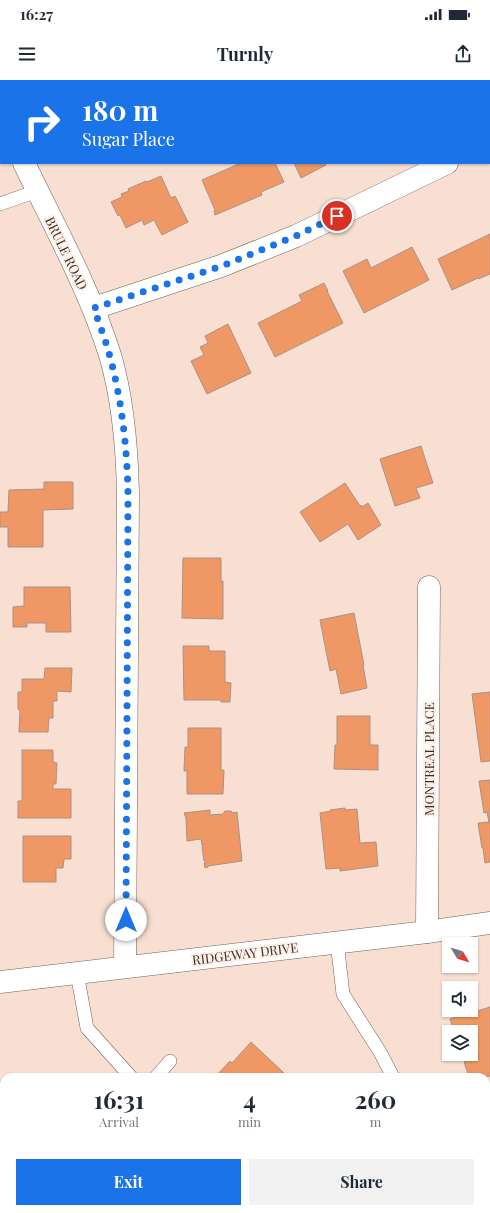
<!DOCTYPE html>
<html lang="en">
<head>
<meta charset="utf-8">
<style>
  body { margin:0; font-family:"Playfair Display",serif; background:#f2f2f3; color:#1f2937; height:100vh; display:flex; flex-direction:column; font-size:15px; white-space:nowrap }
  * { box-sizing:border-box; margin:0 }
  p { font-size:13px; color:#747a83 }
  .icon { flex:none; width:22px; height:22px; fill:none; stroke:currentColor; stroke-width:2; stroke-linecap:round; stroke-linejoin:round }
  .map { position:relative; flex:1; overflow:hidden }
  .drawer { position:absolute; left:0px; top:993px; width:490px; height:140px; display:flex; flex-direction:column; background:#fff; border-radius:12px 12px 0 0; box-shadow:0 1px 3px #0004 }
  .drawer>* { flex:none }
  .hud { position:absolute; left:0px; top:0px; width:490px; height:84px; box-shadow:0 1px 3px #0004; background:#1a73e8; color:#fff; overflow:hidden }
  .needle { width:26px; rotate:128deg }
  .tools { position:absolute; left:442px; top:857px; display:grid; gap:8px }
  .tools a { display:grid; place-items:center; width:36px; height:36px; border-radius:0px; background:#fff; box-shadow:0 1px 3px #0004; font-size:20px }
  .pin { position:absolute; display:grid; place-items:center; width:34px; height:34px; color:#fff; margin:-17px; border:2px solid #fff; border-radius:50%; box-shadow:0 1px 4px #0007 }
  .me { position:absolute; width:44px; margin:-22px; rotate:0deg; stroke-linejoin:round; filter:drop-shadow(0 0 3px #0008) }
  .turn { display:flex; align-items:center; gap:14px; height:84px; padding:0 16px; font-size:18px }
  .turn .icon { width:52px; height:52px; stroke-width:2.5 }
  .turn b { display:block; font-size:28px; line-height:34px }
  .eta { display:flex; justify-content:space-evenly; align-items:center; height:68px; text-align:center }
  .eta b { font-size:24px; font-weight:700; line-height:28px }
  .primary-button { display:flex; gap:8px; margin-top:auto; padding:8px 16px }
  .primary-button a { flex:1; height:46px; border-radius:0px; background:#1a73e8; color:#fff; font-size:16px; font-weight:700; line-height:46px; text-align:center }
  .primary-button a+a { background:#f2f2f3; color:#1f2937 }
  .status { display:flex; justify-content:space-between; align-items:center; height:28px; padding:0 20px; background:#fff; direction:ltr }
  .status svg { height:11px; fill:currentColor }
  header { display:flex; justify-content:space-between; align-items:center; height:52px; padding:0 16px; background:#fff; font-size:18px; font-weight:700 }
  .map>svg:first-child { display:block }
  .building { fill:#ef9865; stroke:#a99286 }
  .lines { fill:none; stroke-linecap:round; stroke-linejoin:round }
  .lane-casing { stroke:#756054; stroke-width:14 }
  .street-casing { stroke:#756054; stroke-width:23 }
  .lane { stroke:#fff; stroke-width:13 }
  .street { stroke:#fff; stroke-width:22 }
  .route { stroke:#1a73e8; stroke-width:7; stroke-dasharray:0 12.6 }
  .labels { text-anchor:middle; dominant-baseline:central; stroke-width:4; stroke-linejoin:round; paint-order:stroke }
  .street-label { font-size:13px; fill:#372e28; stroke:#feefe7 }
</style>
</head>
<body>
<div class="status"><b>16:27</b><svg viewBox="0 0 49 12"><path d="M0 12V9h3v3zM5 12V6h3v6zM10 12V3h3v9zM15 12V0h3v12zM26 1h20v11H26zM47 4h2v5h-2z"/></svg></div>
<header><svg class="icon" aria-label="menu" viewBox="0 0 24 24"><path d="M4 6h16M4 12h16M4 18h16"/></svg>Turnly<svg class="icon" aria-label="share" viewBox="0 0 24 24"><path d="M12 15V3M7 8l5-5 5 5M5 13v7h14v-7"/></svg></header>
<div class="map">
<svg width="490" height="1133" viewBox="0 0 490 1133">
  <rect width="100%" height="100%" fill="#f8dfd2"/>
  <g class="building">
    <path d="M 62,0 L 114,0 L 112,1 Z"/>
    <rect x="390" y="0" width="38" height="1"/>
    <path d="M 241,83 L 275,83 L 284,102 L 261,112 L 262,115 L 215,135 L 214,131 L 215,130 L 202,100 Z"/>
    <path d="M 294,83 L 325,83 L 326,85 L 301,98 Z"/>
    <path d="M 161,96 L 171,118 L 175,116 L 188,142 L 162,155 L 154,140 L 144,145 L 142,140 L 126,148 L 120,135 L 118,136 L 111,122 L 122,117 L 121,114 L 129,111 L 128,109 L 146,101 L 147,102 Z"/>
    <path d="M 490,154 L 490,194 L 478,199 L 478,198 L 452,210 L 438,179 Z"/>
    <path d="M 412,167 L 429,200 L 364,233 L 343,191 L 367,179 L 371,188 Z"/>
    <path d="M 324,203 L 328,211 L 327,211 L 343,243 L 275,277 L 258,243 L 302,221 L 299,215 Z"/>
    <path d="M 228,244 L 251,293 L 207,314 L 191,281 L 204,275 L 200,267 L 208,263 L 205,256 Z"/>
    <path d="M 421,366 L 433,403 L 416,408 L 420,418 L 395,426 L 380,379 Z"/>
    <path d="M 44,402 L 73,402 L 73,429 L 43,430 L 43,467 L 8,467 L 8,447 L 0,447 L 0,432 L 8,432 L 9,410 L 44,409 Z"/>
    <path d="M 345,403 L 360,426 L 361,425 L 362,427 L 368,423 L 381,445 L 358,460 L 348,444 L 320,462 L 300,432 Z"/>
    <path d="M 183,478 L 221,478 L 221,501 L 223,501 L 223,539 L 182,538 Z"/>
    <path d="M 24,507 L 70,507 L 71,552 L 46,552 L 46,543 L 27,543 L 27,547 L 13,547 L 13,527 L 24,526 Z"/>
    <path d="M 354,533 L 364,585 L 363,585 L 367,608 L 341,614 L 336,589 L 330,591 L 320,540 Z"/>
    <path d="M 183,566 L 209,566 L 209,571 L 225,571 L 225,602 L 231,603 L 230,622 L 221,622 L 221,620 L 184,620 Z"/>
    <path d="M 45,588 L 72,588 L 71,612 L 57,611 L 57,621 L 53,621 L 53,638 L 49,638 L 48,652 L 19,652 L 20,630 L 18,629 L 18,612 L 22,612 L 22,599 L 44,599 Z"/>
    <path d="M 490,612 L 490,681 L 481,682 L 472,614 Z"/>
    <path d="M 337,636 L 370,636 L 370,665 L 378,665 L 378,690 L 334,689 L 335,665 L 337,665 Z"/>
    <path d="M 188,648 L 221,648 L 221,690 L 224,690 L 223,714 L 187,714 L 187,691 L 184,691 L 185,667 L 188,667 Z"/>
    <path d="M 22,670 L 53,670 L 53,682 L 57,683 L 56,704 L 53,704 L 53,709 L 71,709 L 71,738 L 18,738 L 18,721 L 22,721 Z"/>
    <path d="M 490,700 L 490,782 L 485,783 L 483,768 L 482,768 L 478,743 L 489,742 L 487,732 L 484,733 L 479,701 Z"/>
    <path d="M 345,728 L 345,730 L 357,729 L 360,763 L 376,762 L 378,786 L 340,791 L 340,788 L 326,789 L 320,733 L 331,731 L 330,730 Z"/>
    <path d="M 210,730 L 210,735 L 223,734 L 225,731 L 231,731 L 232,733 L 237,732 L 242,781 L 208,786 L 208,787 L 205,788 L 204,783 L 206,783 L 205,781 L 204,781 L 202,767 L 203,764 L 202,765 L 201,759 L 187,761 L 186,738 L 184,733 Z"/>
    <path d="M 23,756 L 71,756 L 71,779 L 64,779 L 63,788 L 56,788 L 56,802 L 23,802 Z"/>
    <path d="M 490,927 L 490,996 L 486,997 L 469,997 L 464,982 L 479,977 L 471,952 L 454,952 L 450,939 L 474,931 L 474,932 Z"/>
    <path d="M 251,962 L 284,993 L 283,995 L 281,997 L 215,997 L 230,981 L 232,983 Z"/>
    <path d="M 4,1002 L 4,1129 L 182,1129 L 179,1132 L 180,1133 L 0,1133 L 0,1007 Z"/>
    <path d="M 303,1129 L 399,1129 L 403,1133 L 307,1133 Z"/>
  </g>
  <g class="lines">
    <g class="lane-casing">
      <g id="lane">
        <path d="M 0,124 L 37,111"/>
        <path d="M 337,862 L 343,914 L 380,972 L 393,997"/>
        <path d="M 77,893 L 87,948 L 131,997"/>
        <path d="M 156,997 L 170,981"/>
        <path d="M 459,1129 L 461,1133"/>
      </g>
    </g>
    <g class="street-casing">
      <g id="street">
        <path d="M 0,33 L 1,35"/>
        <path d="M 24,83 C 54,146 89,208 110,275 C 123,319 127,367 128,413 L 125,887"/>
        <path d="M 94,228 L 221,186 L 296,156 L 447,83"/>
        <path d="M 427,852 L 429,507"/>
        <path d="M 0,902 L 427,852 L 490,843"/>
      </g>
    </g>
    <use href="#lane" class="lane"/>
    <use href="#street" class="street"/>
  </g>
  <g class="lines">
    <path class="route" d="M 126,840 L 128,413 C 127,367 122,322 110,277 C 106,261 99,244 94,228 L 222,186 L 296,156 L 337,136"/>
  </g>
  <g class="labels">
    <g class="street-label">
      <text transform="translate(67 173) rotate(64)">BRULE ROAD</text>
      <text transform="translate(428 679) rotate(-90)">MONTREAL PLACE</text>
      <text transform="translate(245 873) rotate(-7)">RIDGEWAY DRIVE</text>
    </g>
  </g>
</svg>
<div class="tools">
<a><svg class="needle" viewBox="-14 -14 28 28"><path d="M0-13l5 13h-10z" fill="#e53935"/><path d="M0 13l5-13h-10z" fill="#747a83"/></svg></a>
<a><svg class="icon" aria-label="sound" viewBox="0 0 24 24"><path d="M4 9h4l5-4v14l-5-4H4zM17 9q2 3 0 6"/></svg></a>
<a><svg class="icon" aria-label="layers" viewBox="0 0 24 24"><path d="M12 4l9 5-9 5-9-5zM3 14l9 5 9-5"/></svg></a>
</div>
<div class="pin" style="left:337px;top:136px;background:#d93025"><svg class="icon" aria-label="arrive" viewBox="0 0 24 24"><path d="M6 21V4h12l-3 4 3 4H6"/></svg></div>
<svg class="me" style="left:126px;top:840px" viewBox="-20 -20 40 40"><circle r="19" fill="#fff"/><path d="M0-13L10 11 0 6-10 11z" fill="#1a73e8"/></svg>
<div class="hud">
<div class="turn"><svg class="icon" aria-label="right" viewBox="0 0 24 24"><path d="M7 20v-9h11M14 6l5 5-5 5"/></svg><div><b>180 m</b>Sugar Place</div></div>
</div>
<section class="drawer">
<div class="eta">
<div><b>16:31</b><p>Arrival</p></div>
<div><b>4</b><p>min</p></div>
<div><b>260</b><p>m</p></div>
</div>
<div class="primary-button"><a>Exit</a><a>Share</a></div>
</section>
</div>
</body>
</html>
